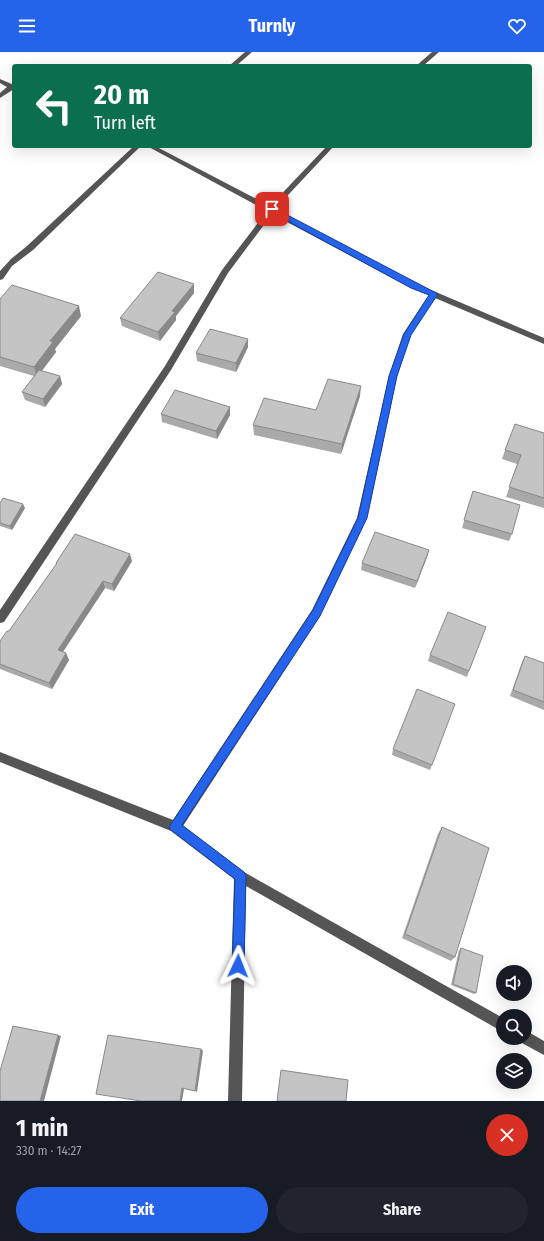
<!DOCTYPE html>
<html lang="en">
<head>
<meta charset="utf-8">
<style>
  body { margin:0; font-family:"Fira Sans Condensed",sans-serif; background:#20242c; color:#f1f3f6; height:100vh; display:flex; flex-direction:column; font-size:15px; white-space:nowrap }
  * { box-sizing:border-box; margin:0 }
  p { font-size:13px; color:#9ea1a6 }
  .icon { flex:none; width:22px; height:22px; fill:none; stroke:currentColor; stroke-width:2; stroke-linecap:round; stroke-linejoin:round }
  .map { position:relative; height:1049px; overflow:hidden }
  .details { display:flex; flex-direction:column; background:#171b24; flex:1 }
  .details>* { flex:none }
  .guide { position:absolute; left:12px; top:12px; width:520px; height:84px; border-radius:4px; box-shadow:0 4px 16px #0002; background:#0b6e4f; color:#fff; overflow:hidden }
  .fabs { position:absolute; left:496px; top:913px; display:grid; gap:8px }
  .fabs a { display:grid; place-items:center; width:36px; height:36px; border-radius:50%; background:#171b24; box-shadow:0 4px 16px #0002; font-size:20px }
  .pin { position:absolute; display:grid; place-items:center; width:34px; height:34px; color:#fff; margin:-17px; border-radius:8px; box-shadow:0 2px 6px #0006 }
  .me { position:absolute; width:44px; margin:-22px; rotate:2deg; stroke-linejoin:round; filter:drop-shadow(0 0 3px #0008) }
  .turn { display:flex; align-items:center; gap:14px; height:84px; padding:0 16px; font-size:18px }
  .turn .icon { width:52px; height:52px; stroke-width:2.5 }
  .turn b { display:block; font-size:28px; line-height:34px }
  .round { display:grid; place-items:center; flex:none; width:42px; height:42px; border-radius:21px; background:#20242c }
  .headline { display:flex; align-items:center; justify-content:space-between; height:68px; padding:0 16px }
  h1 { font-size:24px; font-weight:700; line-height:30px }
  .button { display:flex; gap:8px; margin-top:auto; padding:8px 16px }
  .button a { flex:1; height:46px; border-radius:24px; background:#2563eb; color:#fff; font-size:16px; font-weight:700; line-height:46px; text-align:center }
  .button a+a { background:#20242c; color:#f1f3f6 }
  header { display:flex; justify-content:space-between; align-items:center; height:52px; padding:0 16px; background:#2563eb; color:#fff; font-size:18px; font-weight:700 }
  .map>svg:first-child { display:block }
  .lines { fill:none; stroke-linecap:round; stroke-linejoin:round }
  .minor { fill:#555; fill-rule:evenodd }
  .wall { fill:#a9a9a9 }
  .shaded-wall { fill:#898989 }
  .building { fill:#c4c4c4; stroke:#898989 }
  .route { fill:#2563eb; stroke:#184099 }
</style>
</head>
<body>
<header><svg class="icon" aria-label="menu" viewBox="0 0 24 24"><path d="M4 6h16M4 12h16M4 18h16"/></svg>Turnly<svg class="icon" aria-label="heart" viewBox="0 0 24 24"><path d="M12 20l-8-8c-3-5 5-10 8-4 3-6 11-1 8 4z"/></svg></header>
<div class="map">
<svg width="544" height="1049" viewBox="0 0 544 1049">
  <rect width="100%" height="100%" fill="#fff"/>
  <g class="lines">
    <g class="minor">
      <path d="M 245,0 L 252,0 L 236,14 L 229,14 Z"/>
      <path d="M 432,0 L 439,0 L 423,14 L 416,14 Z"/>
      <path d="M 0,27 L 14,33 L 14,37 L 0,46 L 0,41 L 7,35 L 0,31 Z"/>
      <path d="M 134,94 L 141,94 L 33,198 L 12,214 L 3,227 L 0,228 L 0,219 L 11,207 L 27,194 Z"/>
      <path d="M 147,94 L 155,94 L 270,154 L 327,94 L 334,94 L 275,157 L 417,232 L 544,286 L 544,292 L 435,246 L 411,282 L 397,324 L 367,466 L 320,564 L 183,774 L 244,820 L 503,966 L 503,980 L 246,834 L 242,1049 L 228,1049 L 234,827 L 171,779 L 0,710 L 0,700 L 173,768 L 312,558 L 357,466 L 389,324 L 403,282 L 429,243 L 411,236 L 272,162 L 228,221 L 171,318 L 4,570 L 0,571 L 0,558 L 165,314 L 222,218 L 267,159 Z"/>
      <path d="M 525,978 L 544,989 L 544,1003 L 520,990 L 519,986 L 525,986 Z"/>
    </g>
  </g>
  <g class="wall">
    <path d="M 194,241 L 176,264 L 176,268 L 160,289 L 122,274 L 120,266 Z"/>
    <path d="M 0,247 L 81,264 L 55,297 L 56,300 L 42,319 L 60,324 L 62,332 L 45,355 L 25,348 L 22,340 L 34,324 L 0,314 Z"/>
    <path d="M 248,295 L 236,320 L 197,309 L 196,301 Z"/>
    <path d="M 360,344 L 341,402 L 254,383 L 253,373 L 316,358 Z"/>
    <path d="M 230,355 L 230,363 L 217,387 L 162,370 L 161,362 Z"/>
    <path d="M 544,381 L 544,456 L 506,445 L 517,412 L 502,407 L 505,398 Z"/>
    <path d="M 473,439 L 512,482 L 509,489 L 462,476 Z"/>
    <path d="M 0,451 L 25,456 L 12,478 L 0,474 Z"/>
    <path d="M 429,498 L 427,505 L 415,536 L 361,518 L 362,511 Z"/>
    <path d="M 132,509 L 114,539 L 105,536 L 63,600 L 66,601 L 69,608 L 52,637 L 0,617 L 0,589 L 9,579 L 56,513 L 56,511 Z"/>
    <path d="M 430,603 L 469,619 L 467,625 L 428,609 Z"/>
    <path d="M 525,604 L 544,611 L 544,658 L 510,644 L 522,610 Z"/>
    <path d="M 393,697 L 432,713 L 430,718 L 392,703 Z"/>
    <path d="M 442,775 L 455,905 L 451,909 L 402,886 L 438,782 Z"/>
    <path d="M 461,896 L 476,941 L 474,942 L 451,933 L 459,898 Z"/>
  </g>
  <g class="shaded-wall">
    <path d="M 194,232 L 194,241 L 176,264 L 176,268 L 160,289 L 158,280 L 172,259 Z"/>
    <path d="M 79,254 L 81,264 L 55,297 L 56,300 L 37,325 L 34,315 L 50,289 Z"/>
    <path d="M 248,287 L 248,295 L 236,320 L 236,311 Z"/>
    <path d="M 60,324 L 62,332 L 45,355 L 43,347 Z"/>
    <path d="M 361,334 L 360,344 L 341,402 L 342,392 Z"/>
    <path d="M 230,355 L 230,363 L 217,387 L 216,379 Z"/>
    <path d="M 23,452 L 25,456 L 12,478 L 10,474 Z"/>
    <path d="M 429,498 L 427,505 L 415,536 L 417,529 Z"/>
    <path d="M 130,502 L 132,509 L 114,539 L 112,532 Z"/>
    <path d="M 103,529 L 105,536 L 60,604 L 58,598 Z"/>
    <path d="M 66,601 L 69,608 L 52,637 L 49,631 Z"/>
    <path d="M 58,983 L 61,984 L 44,1049 L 40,1049 Z"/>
    <path d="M 201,997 L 203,999 L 197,1040 L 195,1039 Z"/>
    <path d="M 182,1036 L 184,1037 L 182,1049 L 180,1049 Z"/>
  </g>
  <g class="building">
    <path d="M 158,220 L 194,232 L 172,259 L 175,260 L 158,280 L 120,266 Z"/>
    <path d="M 12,233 L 79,254 L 50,289 L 53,290 L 34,315 L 0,305 L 0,247 Z"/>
    <path d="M 210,277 L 248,287 L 236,311 L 196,301 Z"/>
    <path d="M 39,318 L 60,324 L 43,347 L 22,340 Z"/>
    <path d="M 328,327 L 361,334 L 342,392 L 253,373 L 264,346 L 316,358 Z"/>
    <path d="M 175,338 L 230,355 L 216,379 L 161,362 Z"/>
    <path d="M 515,372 L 544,381 L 544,446 L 509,435 L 521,403 L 505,398 Z"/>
    <path d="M 473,439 L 520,453 L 512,482 L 464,468 Z"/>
    <path d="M 3,446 L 23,452 L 10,474 L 0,471 L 0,451 Z"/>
    <path d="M 375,480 L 429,498 L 417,529 L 362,511 Z"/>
    <path d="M 75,482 L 130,502 L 112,532 L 103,529 L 58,598 L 66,601 L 49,631 L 0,612 L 0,589 L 7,579 L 9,579 L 57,511 L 56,511 Z"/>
    <path d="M 448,560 L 486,575 L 469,619 L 430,603 Z"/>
    <path d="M 525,604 L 544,611 L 544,650 L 513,638 Z"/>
    <path d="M 417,637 L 455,652 L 432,713 L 393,697 Z"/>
    <path d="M 442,775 L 489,796 L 455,905 L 405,882 Z"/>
    <path d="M 461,896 L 483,904 L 476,941 L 453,932 Z"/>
    <path d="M 13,974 L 58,983 L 40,1049 L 0,1049 L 0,1019 Z"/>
    <path d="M 108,983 L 201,997 L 195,1039 L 182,1036 L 180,1049 L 141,1049 L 96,1042 Z"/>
    <path d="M 281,1018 L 348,1028 L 346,1049 L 277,1049 Z"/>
  </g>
  <path class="route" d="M 269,156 L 274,156 L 438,242 L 411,283 L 397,324 L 367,466 L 320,564 L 182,773 L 244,820 L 246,824 L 244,914 L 242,918 L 238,920 L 234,918 L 232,914 L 235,827 L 171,778 L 169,775 L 313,558 L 358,466 L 389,324 L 404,282 L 429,243 L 411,236 L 269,159 Z"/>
</svg>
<div class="fabs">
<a><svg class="icon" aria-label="sound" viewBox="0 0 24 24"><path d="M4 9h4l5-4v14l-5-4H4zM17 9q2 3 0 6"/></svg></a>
<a><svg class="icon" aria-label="search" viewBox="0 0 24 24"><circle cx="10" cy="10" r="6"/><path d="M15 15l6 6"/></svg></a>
<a><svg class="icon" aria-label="layers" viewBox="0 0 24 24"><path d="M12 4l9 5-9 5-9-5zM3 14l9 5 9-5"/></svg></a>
</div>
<div class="pin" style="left:272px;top:157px;background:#d93025"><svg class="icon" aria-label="arrive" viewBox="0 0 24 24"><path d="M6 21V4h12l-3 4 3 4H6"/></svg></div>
<svg class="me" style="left:238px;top:914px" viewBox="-20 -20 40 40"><path d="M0-17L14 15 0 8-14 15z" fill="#2563eb" stroke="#fff" stroke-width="4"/></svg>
<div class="guide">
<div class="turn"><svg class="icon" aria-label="left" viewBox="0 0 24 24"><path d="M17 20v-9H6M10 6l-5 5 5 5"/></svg><div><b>20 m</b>Turn left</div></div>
</div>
</div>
<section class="details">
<div class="headline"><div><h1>1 min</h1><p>330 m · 14:27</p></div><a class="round" style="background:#d93025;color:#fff"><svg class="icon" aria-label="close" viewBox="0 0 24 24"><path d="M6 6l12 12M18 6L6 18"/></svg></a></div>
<div class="button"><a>Exit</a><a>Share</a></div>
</section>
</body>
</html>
